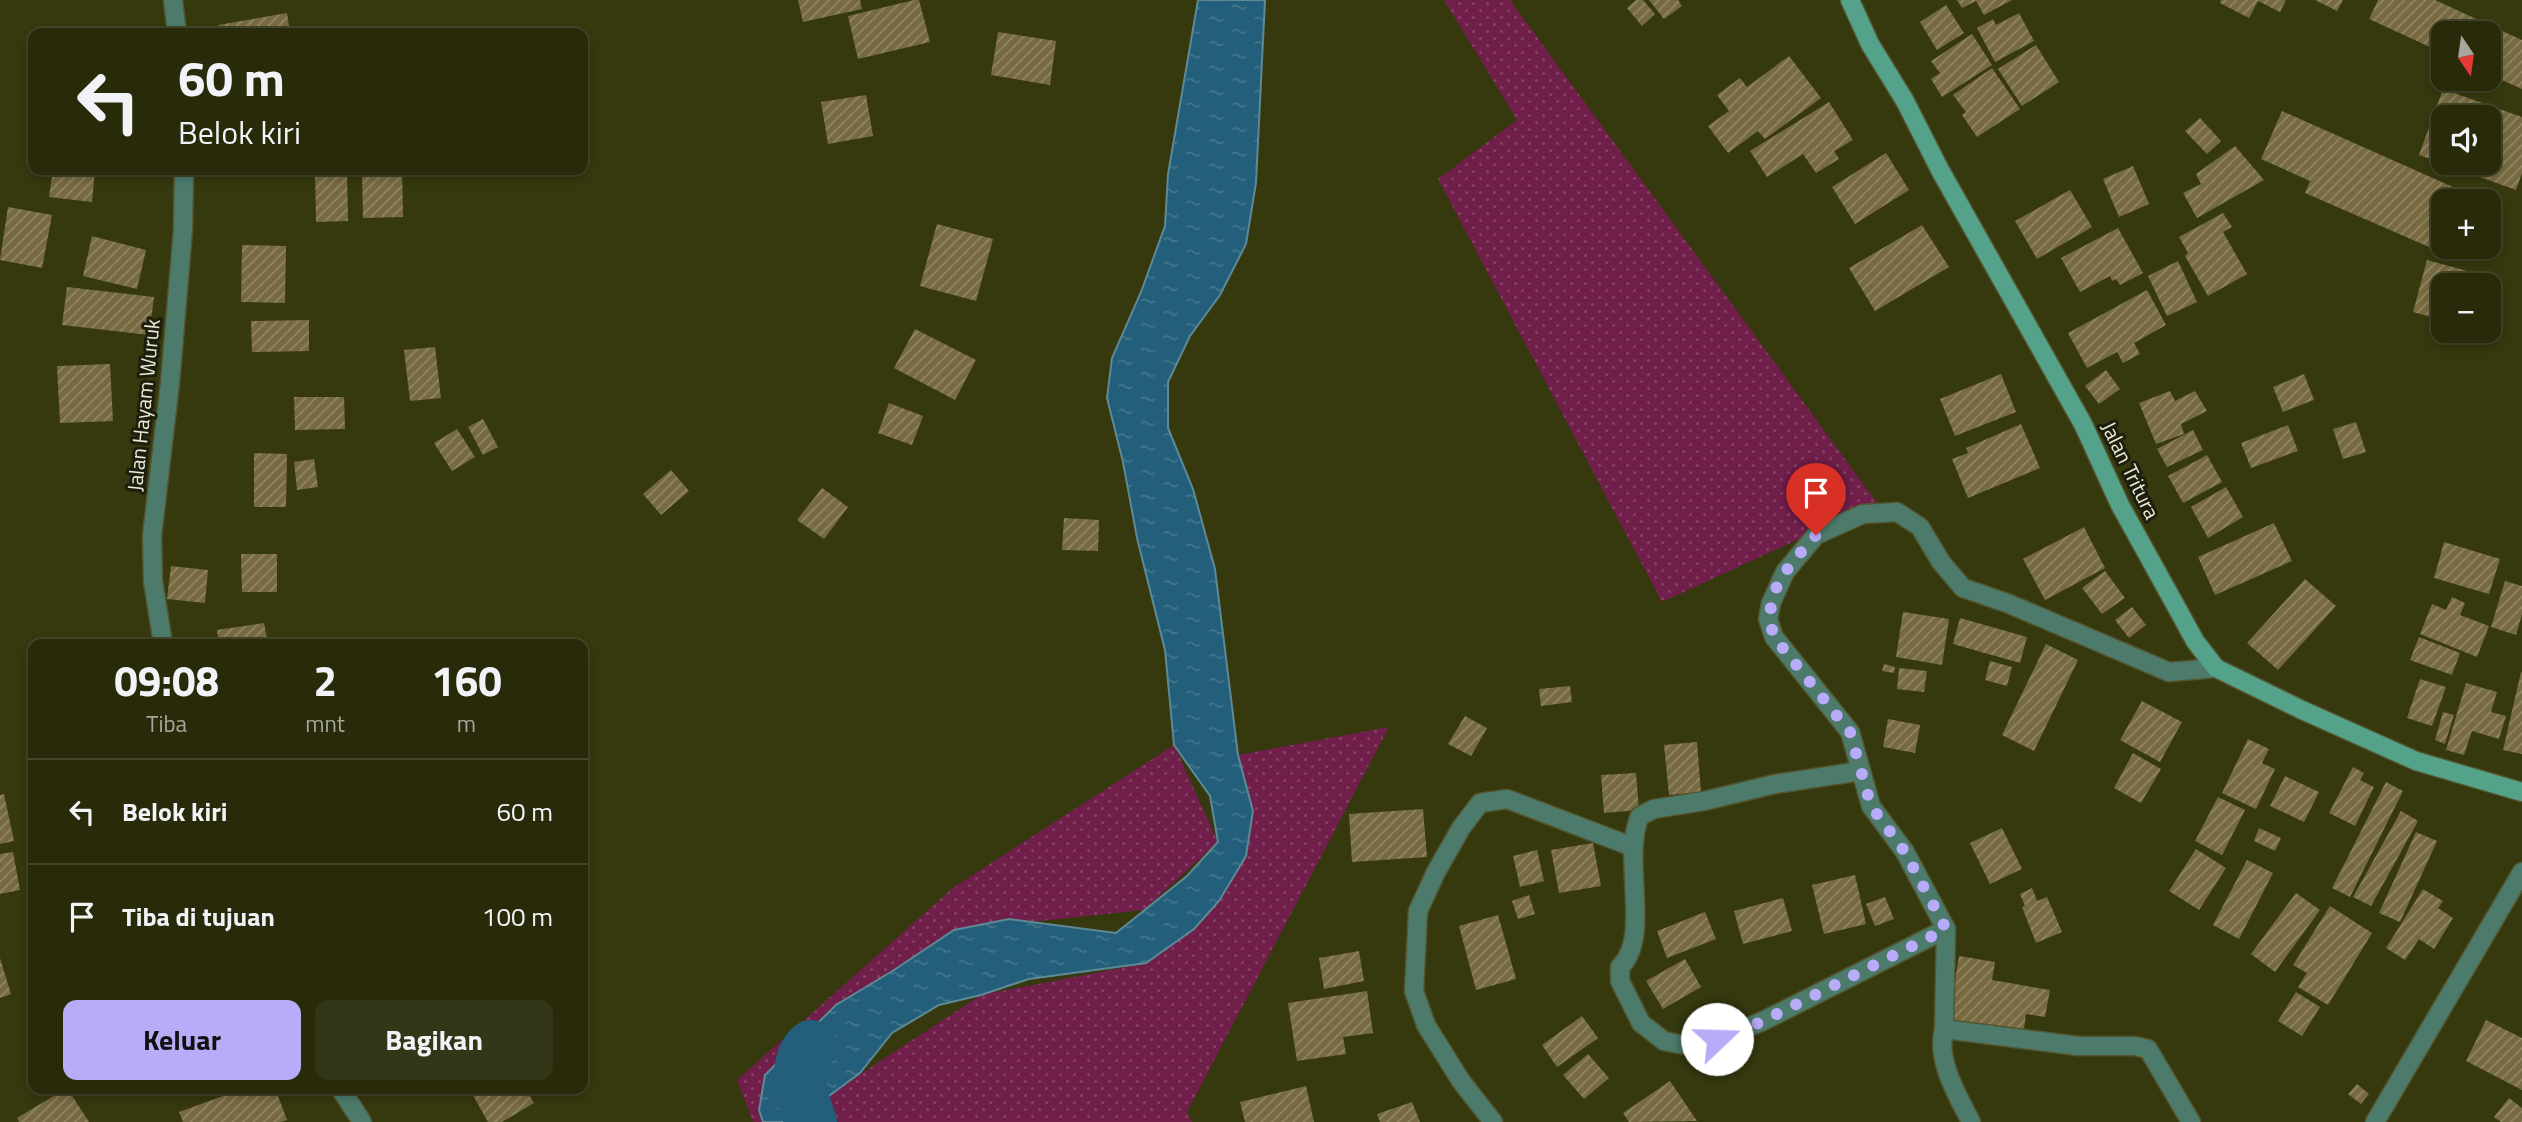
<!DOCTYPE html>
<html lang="id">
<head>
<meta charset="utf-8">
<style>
  body { margin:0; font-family:"Titillium Web",sans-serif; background:#343618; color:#f1f3f6; height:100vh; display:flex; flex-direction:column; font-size:26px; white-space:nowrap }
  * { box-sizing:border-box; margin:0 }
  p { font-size:23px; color:#a5a79c }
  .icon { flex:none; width:38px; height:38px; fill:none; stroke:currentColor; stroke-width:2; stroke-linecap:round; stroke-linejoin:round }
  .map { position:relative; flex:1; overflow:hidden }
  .side { position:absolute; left:28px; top:639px; width:560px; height:455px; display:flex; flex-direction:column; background:#282a0a; border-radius:14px; box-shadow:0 4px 10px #0003,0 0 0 2px #44462b }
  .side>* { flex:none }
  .guide { position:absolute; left:28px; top:28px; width:560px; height:147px; border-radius:14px; box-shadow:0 4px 10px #0003,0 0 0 2px #44462b; background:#282a0a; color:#f1f3f6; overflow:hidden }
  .needle { width:46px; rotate:167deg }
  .tools { position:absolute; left:2431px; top:21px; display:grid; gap:14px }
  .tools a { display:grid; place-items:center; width:70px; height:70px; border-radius:14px; background:#282a0a; box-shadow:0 4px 10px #0003,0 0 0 2px #44462b; font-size:35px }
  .pin { position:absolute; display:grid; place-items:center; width:60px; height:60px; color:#fff; margin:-72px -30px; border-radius:50% 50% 50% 0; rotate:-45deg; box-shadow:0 0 7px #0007 }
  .pin .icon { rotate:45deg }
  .me { position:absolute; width:77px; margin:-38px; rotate:69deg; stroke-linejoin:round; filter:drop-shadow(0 0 5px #0008) }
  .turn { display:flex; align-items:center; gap:24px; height:147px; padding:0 35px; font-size:32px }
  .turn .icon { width:91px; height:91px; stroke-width:2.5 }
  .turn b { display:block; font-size:49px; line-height:60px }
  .eta { display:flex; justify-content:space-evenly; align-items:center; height:119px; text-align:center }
  .eta b { font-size:42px; font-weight:700; line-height:49px }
  .primary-button { display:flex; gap:14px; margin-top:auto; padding:14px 35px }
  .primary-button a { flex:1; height:80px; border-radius:14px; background:#b8abf7; color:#111; font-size:28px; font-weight:700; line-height:80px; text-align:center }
  .primary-button a+a { background:#343618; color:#f1f3f6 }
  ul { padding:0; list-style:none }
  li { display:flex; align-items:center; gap:21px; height:105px; padding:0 35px; border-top:2px solid #44462b }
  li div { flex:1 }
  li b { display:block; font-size:26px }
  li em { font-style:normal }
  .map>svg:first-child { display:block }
  .grass { fill:url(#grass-dots) }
  .water { fill:url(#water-ripples); stroke:#5e8995; stroke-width:2 }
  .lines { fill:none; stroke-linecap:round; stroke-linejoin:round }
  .river { stroke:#235f7a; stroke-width:52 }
  .building { fill:url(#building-hatch); fill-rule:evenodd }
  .street-casing { stroke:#53552e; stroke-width:21 }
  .secondary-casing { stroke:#53552e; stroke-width:21 }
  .street { stroke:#4c7b6c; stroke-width:18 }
  .secondary { stroke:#54a28a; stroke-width:18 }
  .route { stroke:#b8abf7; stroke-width:12; stroke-dasharray:0 21.6 }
  .labels { text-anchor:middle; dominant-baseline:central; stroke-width:6; stroke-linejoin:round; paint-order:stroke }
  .street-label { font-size:21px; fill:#e9ebd4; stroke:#1d1e0d }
</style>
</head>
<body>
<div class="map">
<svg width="2522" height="1122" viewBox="0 0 2522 1122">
  <defs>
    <pattern id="grass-dots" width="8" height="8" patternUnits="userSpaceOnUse" patternTransform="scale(1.75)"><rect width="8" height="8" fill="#701e4a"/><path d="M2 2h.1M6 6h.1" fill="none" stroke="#843f63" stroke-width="1.8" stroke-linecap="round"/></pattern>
    <pattern id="water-ripples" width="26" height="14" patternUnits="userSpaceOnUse" patternTransform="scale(1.75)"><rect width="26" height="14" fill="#235f7a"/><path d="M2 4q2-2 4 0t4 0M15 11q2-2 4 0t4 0" fill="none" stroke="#43768c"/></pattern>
    <pattern id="building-hatch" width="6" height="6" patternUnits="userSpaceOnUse" patternTransform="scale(1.75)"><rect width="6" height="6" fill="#776a41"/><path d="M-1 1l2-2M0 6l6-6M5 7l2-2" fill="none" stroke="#918764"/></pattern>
  </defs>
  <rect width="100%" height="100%" fill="#36380e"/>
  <g class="grass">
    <path d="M 1444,0 L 1510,0 L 1877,503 L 1662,602 L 1438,179 L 1517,120 Z"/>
    <path d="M 1389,727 L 1187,1112 L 1192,1122 L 836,1122 L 827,1096 L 981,995 L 1146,963 L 1219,901 L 1238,755 Z"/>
    <path d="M 1174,745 L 1218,842 L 1144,910 L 954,930 L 783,1122 L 753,1122 L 737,1080 L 954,887 Z"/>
  </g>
  <path class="water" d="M 1198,0 L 1265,0 L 1256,183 L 1246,244 L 1220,295 L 1190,336 L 1168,382 L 1168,428 L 1193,489 L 1215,569 L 1238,755 L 1253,811 L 1246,856 L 1219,901 L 1194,929 L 1146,963 L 1029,979 L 981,995 L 939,1005 L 892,1033 L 860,1073 L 803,1115 L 804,1122 L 763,1122 L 759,1110 L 765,1075 L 836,1005 L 894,970 L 954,930 L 1009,919 L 1116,933 L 1187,876 L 1218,842 L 1210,796 L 1174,745 L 1165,650 L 1137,538 L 1123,462 L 1107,398 L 1112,358 L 1141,292 L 1165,226 L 1168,174 Z"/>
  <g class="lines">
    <path class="river" d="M 811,1122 C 802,1099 792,1065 811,1046"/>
  </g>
  <g class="building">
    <path d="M 798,0 L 860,0 L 862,9 L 803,22 Z"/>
    <path d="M 914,0 L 919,0 L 930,42 L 858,59 L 848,16 Z"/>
    <path d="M 1636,0 L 1643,0 L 1655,14 L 1642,26 L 1627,8 Z"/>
    <path d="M 1649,0 L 1678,0 L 1682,6 L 1664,19 Z"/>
    <path d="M 1957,0 L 2012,0 L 1984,15 L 1976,1 L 1962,8 Z"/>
    <path d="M 2221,0 L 2286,0 L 2280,12 L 2258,1 L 2249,18 L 2220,3 Z"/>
    <path d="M 2315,0 L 2343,0 L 2337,11 Z"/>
    <path d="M 2378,0 L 2435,0 L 2522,40 L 2522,89 L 2488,74 L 2488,33 L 2443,33 L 2443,53 L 2369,19 Z"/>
    <path d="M 1946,5 L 1964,33 L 1937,50 L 1920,22 Z"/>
    <path d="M 287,13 L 290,33 L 220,33 L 218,25 Z"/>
    <path d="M 2019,13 L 2034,41 L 1995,62 L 1977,28 L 1993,19 L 1996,25 Z"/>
    <path d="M 998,32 L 1056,41 L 1050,85 L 991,75 Z"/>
    <path d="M 1972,34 L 1992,65 L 1942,97 L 1931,79 L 1940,73 L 1931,61 Z"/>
    <path d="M 2036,45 L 2059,82 L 2022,106 L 1998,69 Z"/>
    <path d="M 1789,56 L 1821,98 L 1765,139 L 1758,131 L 1728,153 L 1708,126 L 1729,111 L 1717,95 L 1740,78 L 1747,87 Z"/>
    <path d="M 1992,68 L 2020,109 L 1977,137 L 1962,115 L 1966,112 L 1953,95 Z"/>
    <path d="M 2443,89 L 2522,117 L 2522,173 L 2516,190 L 2419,155 ZM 2443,117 L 2488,117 L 2488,163 L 2443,163 Z"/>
    <path d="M 866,95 L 873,136 L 828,144 L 821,102 Z"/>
    <path d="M 1829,102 L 1853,140 L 1834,151 L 1839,159 L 1816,173 L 1803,154 L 1767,177 L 1750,151 Z"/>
    <path d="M 2282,111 L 2462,191 L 2458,201 L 2443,201 L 2443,233 L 2436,250 L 2305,193 L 2310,181 L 2261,159 Z"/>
    <path d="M 2200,118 L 2221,141 L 2207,154 L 2185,131 Z"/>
    <path d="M 2235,146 L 2264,180 L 2197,218 L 2183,193 L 2201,184 L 2196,174 Z"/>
    <path d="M 1886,153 L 1909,190 L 1855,224 L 1832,187 Z"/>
    <path d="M 2133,166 L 2149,204 L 2119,217 L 2103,179 Z"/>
    <path d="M 53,170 L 95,170 L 92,202 L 49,197 Z"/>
    <path d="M 231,170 L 275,170 L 275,172 L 231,176 Z"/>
    <path d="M 315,170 L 347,170 L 348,221 L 316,222 Z"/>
    <path d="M 362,170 L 402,170 L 403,217 L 363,218 Z"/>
    <path d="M 2070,190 L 2092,227 L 2037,259 L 2015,221 Z"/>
    <path d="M 8,207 L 52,215 L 42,268 L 0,260 Z"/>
    <path d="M 2223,213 L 2232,227 L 2223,232 L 2247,274 L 2208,296 L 2185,256 L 2188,253 L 2179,237 Z"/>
    <path d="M 937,224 L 993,239 L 976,301 L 920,286 Z"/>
    <path d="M 1922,225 L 1949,267 L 1875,311 L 1849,268 Z"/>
    <path d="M 2118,228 L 2143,273 L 2120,285 L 2116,279 L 2112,281 L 2110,276 L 2080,292 L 2061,258 Z"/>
    <path d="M 92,236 L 146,250 L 137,289 L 83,276 Z"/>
    <path d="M 242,245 L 286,246 L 285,303 L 241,302 Z"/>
    <path d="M 2427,260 L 2493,278 L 2489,292 L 2488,285 L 2443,285 L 2443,320 L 2413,312 Z"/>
    <path d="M 2178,261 L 2197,302 L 2167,316 L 2148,276 Z"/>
    <path d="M 67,287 L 154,297 L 149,335 L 62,325 Z"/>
    <path d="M 2147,290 L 2166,325 L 2134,343 L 2140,354 L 2123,363 L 2117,352 L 2087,368 L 2068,333 Z"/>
    <path d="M 309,320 L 309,351 L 252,352 L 251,321 Z"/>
    <path d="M 915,329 L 976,360 L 955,400 L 894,368 Z"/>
    <path d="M 435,347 L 441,398 L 410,401 L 404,350 Z"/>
    <path d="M 110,364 L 113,421 L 60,423 L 57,366 Z"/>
    <path d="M 2106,370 L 2120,389 L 2099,404 L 2085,386 Z"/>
    <path d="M 2001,374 L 2016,412 L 1955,436 L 1940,399 Z"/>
    <path d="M 2304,374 L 2314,400 L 2283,412 L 2273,387 Z"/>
    <path d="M 2170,391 L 2175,401 L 2195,391 L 2207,411 L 2181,424 L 2184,434 L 2156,444 L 2139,403 Z"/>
    <path d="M 294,397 L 344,397 L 345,429 L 295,430 Z"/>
    <path d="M 889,403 L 923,416 L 912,445 L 878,433 Z"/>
    <path d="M 483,419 L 498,447 L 483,455 L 468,427 Z"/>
    <path d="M 2356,422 L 2366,452 L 2343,459 L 2333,429 Z"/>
    <path d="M 2021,424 L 2040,468 L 1968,498 L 1952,459 L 1968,453 L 1966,448 Z"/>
    <path d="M 2288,425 L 2298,451 L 2251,468 L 2241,443 Z"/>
    <path d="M 457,429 L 475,457 L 452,471 L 434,443 Z"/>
    <path d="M 2193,430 L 2203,450 L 2167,467 L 2157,449 Z"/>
    <path d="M 254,453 L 287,454 L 286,507 L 254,507 Z"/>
    <path d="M 2207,455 L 2222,482 L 2183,503 L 2168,476 Z"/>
    <path d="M 314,459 L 318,487 L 297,490 L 294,462 Z"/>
    <path d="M 671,470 L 689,491 L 661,515 L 643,494 Z"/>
    <path d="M 2226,487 L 2243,517 L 2208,538 L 2191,507 Z"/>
    <path d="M 822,488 L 848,507 L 824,539 L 797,520 Z"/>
    <path d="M 1064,518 L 1099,520 L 1098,551 L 1062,550 Z"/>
    <path d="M 2274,523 L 2292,561 L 2215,595 L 2198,557 Z"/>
    <path d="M 2084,527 L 2105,568 L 2045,600 L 2023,559 Z"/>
    <path d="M 2444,542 L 2500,559 L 2489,594 L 2434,578 Z"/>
    <path d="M 241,554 L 277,554 L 277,592 L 242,592 Z"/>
    <path d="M 171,566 L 208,570 L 205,603 L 167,599 Z"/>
    <path d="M 2105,571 L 2125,598 L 2102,614 L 2082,588 Z"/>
    <path d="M 2305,579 L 2336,606 L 2278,670 L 2247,643 Z"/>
    <path d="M 2505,581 L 2522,586 L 2522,614 L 2516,635 L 2491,627 Z"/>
    <path d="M 2452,597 L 2465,603 L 2460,615 L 2489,626 L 2477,657 L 2420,634 L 2432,604 L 2446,610 Z"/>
    <path d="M 2132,607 L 2146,625 L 2129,638 L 2115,620 Z"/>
    <path d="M 1903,612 L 1949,619 L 1942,665 L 1896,657 Z"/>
    <path d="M 1960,618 L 2027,637 L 2020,663 L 1953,644 Z"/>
    <path d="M 264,623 L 268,644 L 219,644 L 217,630 Z"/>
    <path d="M 2419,637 L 2460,653 L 2452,675 L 2410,660 Z"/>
    <path d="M 2046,644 L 2078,660 L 2034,751 L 2002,735 Z"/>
    <path d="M 1990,661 L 2012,667 L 2007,686 L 1985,680 Z"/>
    <path d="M 1884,664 L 1895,667 L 1894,673 L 1882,671 Z"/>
    <path d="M 1899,668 L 1927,671 L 1924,692 L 1897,689 Z"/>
    <path d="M 2521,672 L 2522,672 L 2522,754 L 2503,750 Z"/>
    <path d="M 2420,679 L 2446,687 L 2432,726 L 2407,718 Z"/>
    <path d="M 2466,683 L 2497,692 L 2491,712 L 2506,716 L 2499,739 L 2472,731 L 2464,755 L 2446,750 Z"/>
    <path d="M 1570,686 L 1572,702 L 1541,706 L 1539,689 Z"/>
    <path d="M 2142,701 L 2182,722 L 2160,762 L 2120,740 Z"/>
    <path d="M 2443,712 L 2454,715 L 2445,744 L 2435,740 Z"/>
    <path d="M 1465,716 L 1487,728 L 1471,756 L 1448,744 Z"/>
    <path d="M 1888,719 L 1920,725 L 1915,753 L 1883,747 Z"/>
    <path d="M 2248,739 L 2269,749 L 2262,763 L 2275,769 L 2256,809 L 2222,793 Z"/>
    <path d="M 1697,742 L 1701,792 L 1669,795 L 1664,745 Z"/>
    <path d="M 2133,753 L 2161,769 L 2141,803 L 2114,788 Z"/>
    <path d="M 2353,767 L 2364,773 L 2360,780 L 2374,787 L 2355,826 L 2329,813 Z"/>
    <path d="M 1636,773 L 1639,810 L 1604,813 L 1601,775 Z"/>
    <path d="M 2285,776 L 2319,792 L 2304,822 L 2270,806 Z"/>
    <path d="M 2386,782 L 2403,791 L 2350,897 L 2332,888 Z"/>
    <path d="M 4,794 L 14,841 L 0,844 L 0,795 Z"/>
    <path d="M 2218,797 L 2245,810 L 2222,855 L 2195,841 Z"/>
    <path d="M 1423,809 L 1427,857 L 1352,862 L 1349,814 Z"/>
    <path d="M 2401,811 L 2418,821 L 2371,906 L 2353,897 Z"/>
    <path d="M 2002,828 L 2022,869 L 1990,884 L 1970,843 Z"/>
    <path d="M 2259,828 L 2281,838 L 2275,851 L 2254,841 Z"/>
    <path d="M 2416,832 L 2437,841 L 2400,922 L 2379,913 Z"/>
    <path d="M 1593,843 L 1601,886 L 1559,893 L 1551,850 Z"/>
    <path d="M 2196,849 L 2226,868 L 2199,910 L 2169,891 Z"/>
    <path d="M 1537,850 L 1544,881 L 1520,887 L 1513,856 Z"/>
    <path d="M 13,852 L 20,890 L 0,894 L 0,854 Z"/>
    <path d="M 2247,860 L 2273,873 L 2239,939 L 2213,925 Z"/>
    <path d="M 1855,875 L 1866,924 L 1824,934 L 1812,885 Z"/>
    <path d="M 2032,888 L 2037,901 L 2047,897 L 2062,932 L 2036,943 L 2022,907 L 2025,906 L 2020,894 Z"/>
    <path d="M 2423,889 L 2443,901 L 2438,908 L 2453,918 L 2434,949 L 2419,939 L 2405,960 L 2386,948 Z"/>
    <path d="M 2296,893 L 2320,910 L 2275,972 L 2251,954 Z"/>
    <path d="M 1529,895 L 1535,914 L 1518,919 L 1512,901 Z"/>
    <path d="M 1885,897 L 1894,919 L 1875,926 L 1866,904 Z"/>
    <path d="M 1783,898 L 1792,931 L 1743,944 L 1734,911 Z"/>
    <path d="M 2330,906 L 2372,933 L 2328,1005 L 2298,987 L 2307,973 L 2293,965 Z"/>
    <path d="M 1705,912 L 1716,939 L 1667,958 L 1657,931 Z"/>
    <path d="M 1498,915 L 1516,979 L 1476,990 L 1459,926 Z"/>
    <path d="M 1359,951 L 1364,981 L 1324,989 L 1319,958 Z"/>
    <path d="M 1959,956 L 1995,962 L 1992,980 L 2050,990 L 2045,1017 L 2026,1014 L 2023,1037 L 1948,1025 Z"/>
    <path d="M 0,958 L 11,994 L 0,998 Z"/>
    <path d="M 1685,959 L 1701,987 L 1663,1009 L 1646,981 Z"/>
    <path d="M 1367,991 L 1373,1033 L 1343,1037 L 1346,1054 L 1297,1061 L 1288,1003 Z"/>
    <path d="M 2296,992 L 2320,1007 L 2302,1036 L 2278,1021 Z"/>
    <path d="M 1582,1016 L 1598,1038 L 1557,1067 L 1542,1045 Z"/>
    <path d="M 2486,1020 L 2522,1038 L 2522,1090 L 2466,1061 Z"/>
    <path d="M 1588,1054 L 1609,1078 L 1584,1099 L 1563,1075 Z"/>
    <path d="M 1670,1081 L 1697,1121 L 1629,1122 L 1623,1113 Z"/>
    <path d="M 2357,1084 L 2369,1094 L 2361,1104 L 2348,1094 Z"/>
    <path d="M 1306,1086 L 1314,1122 L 1245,1122 L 1240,1102 Z"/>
    <path d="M 67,1088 L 89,1122 L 19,1122 L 17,1118 Z"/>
    <path d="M 245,1088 L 275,1088 L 287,1120 L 281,1122 L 183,1122 L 179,1112 Z"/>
    <path d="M 469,1088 L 525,1088 L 534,1103 L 502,1122 L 488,1122 Z"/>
    <path d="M 2509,1098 L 2522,1108 L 2522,1122 L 2501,1122 L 2494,1117 Z"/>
    <path d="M 1412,1102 L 1420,1122 L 1380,1122 L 1377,1114 Z"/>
  </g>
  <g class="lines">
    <g class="street-casing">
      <g id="street">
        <path d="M 173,0 L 177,33"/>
        <path d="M 163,644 L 153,581 L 152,536 L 170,383 L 183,230 L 184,170"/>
        <path d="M 1861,771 L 1775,784 L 1704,801 L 1654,809 L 1640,816 C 1621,858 1652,937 1620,967 L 1620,981 L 1641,1023 L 1664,1041 L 1695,1047 L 1761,1022 L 1946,929 L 1944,1029 L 2078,1046 L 2135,1046 L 2148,1049 L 2191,1122"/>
        <path d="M 1946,929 L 1905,852 L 1871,806 L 1850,732 L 1774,637 L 1768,619 L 1771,603 L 1785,572 L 1816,535 L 1863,514 L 1897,512 L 1920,527 L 1941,562 L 1963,588 L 2007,603 L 2169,672 L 2216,668"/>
        <path d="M 1944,1029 C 1936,1061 1957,1094 1971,1122"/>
        <path d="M 340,1088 L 362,1122"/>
        <path d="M 1493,1122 L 1461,1081 L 1426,1025 L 1414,991 L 1418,911 L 1436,872 L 1461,828 L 1480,803 L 1507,799 L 1633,847"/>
        <path d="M 2375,1122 L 2522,872"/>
      </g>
    </g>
    <g class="secondary-casing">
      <path id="secondary" d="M 1850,0 L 1870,44 L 1905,101 L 1940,170 L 2083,424 L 2120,505 L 2177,608 L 2195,641 L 2216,668 L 2302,710 L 2416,761 L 2522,792"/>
    </g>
    <use href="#street" class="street"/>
    <use href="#secondary" class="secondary"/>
  </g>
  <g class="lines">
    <path class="route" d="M 1717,1039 L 1761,1022 L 1946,929 L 1905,852 L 1871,806 L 1850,732 L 1774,637 C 1760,593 1789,566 1816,535"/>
  </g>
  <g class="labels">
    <g class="street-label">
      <text transform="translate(143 405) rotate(-84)">Jalan Hayam Wuruk</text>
      <text transform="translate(2131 470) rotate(64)">Jalan Tritura</text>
    </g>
  </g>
</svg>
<div class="tools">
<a><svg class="needle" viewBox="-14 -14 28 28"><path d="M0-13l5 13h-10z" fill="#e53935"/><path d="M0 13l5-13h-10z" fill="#a5a79c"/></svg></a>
<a><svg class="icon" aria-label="sound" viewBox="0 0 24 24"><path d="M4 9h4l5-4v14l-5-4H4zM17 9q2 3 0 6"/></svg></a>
<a>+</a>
<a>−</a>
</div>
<div class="pin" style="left:1816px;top:535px;background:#d93025"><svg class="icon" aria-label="arrive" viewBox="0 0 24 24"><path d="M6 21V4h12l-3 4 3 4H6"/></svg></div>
<svg class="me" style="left:1717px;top:1039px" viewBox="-20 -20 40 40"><circle r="19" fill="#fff"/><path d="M0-13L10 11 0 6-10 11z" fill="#b8abf7"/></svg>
<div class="guide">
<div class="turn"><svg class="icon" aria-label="left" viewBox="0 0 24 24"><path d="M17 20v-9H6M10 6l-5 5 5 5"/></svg><div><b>60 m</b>Belok kiri</div></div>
</div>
<section class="side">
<div class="eta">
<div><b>09:08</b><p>Tiba</p></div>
<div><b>2</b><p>mnt</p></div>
<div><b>160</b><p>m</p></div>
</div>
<ul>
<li><svg class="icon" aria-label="left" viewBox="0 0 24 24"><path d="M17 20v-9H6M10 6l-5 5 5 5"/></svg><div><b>Belok kiri</b></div><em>60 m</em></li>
<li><svg class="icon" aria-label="arrive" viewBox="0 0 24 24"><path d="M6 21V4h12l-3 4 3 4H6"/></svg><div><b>Tiba di tujuan</b></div><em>100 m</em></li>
</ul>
<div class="primary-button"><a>Keluar</a><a>Bagikan</a></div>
</section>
</div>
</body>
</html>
